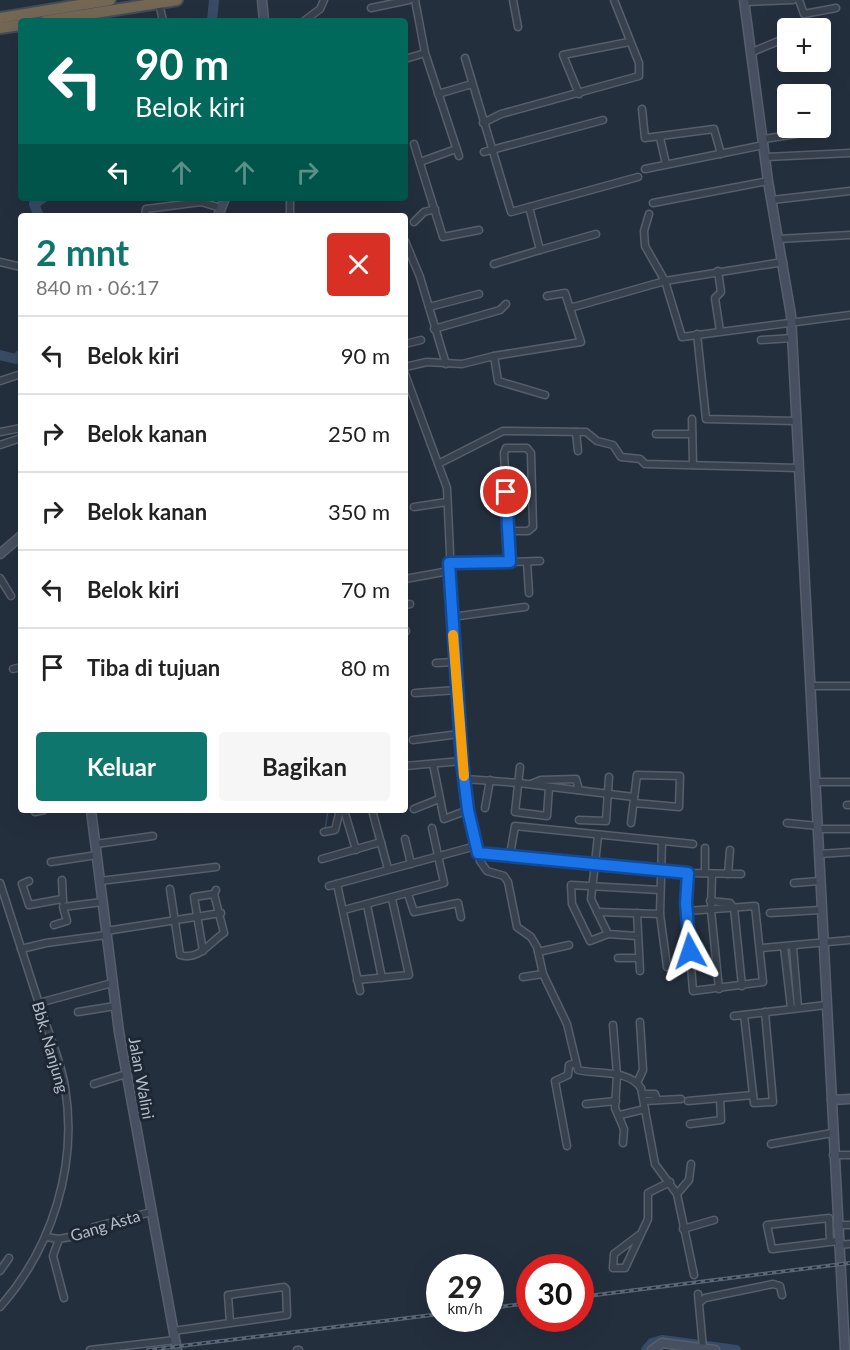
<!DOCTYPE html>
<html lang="id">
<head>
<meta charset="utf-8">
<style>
  body { margin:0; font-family:Lato,sans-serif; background:#f6f6f6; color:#222; height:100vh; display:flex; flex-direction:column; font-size:22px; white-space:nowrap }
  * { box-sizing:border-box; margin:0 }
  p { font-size:20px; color:#767676 }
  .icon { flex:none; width:33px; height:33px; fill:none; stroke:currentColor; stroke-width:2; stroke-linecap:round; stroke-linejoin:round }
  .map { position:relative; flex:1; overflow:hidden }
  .drawer { position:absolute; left:18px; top:213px; width:390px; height:600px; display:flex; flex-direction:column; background:#fff; border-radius:6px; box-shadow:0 6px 24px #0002 }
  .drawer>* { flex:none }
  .top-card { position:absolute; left:18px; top:18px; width:390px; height:183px; border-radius:6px; box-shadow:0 6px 24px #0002; background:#00695c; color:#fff; overflow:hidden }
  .fabs { position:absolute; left:777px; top:18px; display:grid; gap:12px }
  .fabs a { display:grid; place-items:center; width:54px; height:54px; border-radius:6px; background:#fff; box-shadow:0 6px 24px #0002; font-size:30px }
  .speed { position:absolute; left:426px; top:1254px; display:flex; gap:12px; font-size:30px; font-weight:700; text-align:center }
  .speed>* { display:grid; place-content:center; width:78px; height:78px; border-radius:50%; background:#fff; box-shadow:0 6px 24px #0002; line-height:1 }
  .speed small { font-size:15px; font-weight:400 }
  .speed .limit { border:9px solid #d22; background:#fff; color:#111 }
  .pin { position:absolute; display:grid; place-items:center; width:51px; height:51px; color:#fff; margin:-26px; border:3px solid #fff; border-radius:50%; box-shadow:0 2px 6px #0007 }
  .me { position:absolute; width:66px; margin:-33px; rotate:355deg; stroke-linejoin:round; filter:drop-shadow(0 0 4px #0008) }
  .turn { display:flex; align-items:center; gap:21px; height:126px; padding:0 18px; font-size:27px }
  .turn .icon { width:78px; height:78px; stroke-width:2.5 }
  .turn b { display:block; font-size:42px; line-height:51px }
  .lanes { display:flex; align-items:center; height:57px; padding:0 18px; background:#0003; justify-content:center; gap:30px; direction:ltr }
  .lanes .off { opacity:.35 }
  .round { display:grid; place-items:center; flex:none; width:63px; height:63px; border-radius:6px; background:#f6f6f6 }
  .headline { display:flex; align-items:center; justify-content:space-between; height:102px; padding:0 18px }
  h1 { font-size:36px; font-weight:700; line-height:45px; color:#0f766e }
  .cta { display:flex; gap:12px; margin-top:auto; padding:12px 18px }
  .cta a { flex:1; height:69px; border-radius:6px; background:#0f766e; color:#fff; font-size:24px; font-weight:700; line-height:69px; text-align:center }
  .cta a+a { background:#f6f6f6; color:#222 }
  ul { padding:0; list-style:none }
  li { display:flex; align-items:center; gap:18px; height:78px; padding:0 18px; border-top:2px solid #e0e0e0 }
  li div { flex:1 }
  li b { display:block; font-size:22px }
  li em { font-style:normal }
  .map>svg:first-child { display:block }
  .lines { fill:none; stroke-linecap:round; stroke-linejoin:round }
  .stream { stroke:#394c67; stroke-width:1.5 }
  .river { stroke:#394c67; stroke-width:10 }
  .street-casing { stroke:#565f6c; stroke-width:9 }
  .secondary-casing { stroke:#565f6c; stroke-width:11 }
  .highway-casing { stroke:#434c59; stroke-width:14 }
  .street { stroke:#38414e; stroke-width:6 }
  .secondary { stroke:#465061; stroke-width:8 }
  .highway { stroke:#746855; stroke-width:10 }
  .rail-casing { stroke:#5a6575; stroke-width:4 }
  .rail { stroke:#1d2633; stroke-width:1.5; stroke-dasharray:4.5; stroke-linecap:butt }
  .route-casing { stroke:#114b97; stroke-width:15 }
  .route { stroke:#1a73e8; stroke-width:10 }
  .slow { stroke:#f59e0b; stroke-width:10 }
  .labels { text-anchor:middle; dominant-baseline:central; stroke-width:6; stroke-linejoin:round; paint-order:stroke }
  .street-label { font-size:16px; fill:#b4bcc9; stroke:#1d2633 }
</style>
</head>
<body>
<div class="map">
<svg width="850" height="1350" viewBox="0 0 850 1350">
  <rect width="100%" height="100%" fill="#242f3e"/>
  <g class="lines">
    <path class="stream" d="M 325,830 L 328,810"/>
    <g class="river">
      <path d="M 212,21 L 214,0"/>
      <path d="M 39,216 L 34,204 L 43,198"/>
      <path d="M 0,355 L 16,359 L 21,354"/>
      <path d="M 646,1350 L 652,1343 L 662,1340 L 736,1350"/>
    </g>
    <g class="street-casing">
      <g id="street">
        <path d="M 415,0 L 425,53 L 459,156"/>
        <path d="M 513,0 L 518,27"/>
        <path d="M 799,0 L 804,14 L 836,8"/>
        <path d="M 744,2 L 793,0"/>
        <path d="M 159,3 L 163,21"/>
        <path d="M 371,8 L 409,0"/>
        <path d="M 304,21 L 320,9 L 324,0"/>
        <path d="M 752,52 L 781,40"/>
        <path d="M 465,58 L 511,212 L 638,177"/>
        <path d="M 405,59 L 425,53"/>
        <path d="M 438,94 L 472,84"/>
        <path d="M 579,94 L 563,55 L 629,42"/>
        <path d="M 642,109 L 645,138 L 714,129 L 721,154"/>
        <path d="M 483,123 L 501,114 L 639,76 L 639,63 L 614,0"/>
        <path d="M 660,138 L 666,164"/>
        <path d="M 764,139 L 809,132"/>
        <path d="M 414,144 L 443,237 L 479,230"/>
        <path d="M 484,152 L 603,120"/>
        <path d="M 766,157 L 850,153"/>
        <path d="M 420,162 L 456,149"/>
        <path d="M 645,169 L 764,145"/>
        <path d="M 290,198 L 290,216"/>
        <path d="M 772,200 L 850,191"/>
        <path d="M 653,203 L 768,181"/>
        <path d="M 649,214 L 644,231 L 645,246 L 665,281 L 682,337 L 850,315"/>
        <path d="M 145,216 L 146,209 L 201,202 L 221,208"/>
        <path d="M 414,222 L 424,212 L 435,209"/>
        <path d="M 778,239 L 850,235"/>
        <path d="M 405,241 L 420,277 L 446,364"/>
        <path d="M 540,250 L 596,234"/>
        <path d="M 0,262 L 21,267"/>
        <path d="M 494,264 L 540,250 L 529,207"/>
        <path d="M 718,271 L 721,292 L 715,298 L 720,331"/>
        <path d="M 429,307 L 479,294"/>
        <path d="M 570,308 L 665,281 L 783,262"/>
        <path d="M 434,329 L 500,310 L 506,304"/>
        <path d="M 697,334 L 706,419 L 796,421"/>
        <path d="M 761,340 L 792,338"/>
        <path d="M 405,344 L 421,340"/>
        <path d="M 405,367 L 427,362 L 462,364 L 494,356"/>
        <path d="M 405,374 L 447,488 L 457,706 L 468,810 L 480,861 L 487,871 L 504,876 L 508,882 L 517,927 L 531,937 L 537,947 L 543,974 L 567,1024 L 578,1070 C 598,1075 628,1069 641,1088 L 655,1164 L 677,1194 L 694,1275"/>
        <path d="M 0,381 L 21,374"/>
        <path d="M 545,395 L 498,381 L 494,356 L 581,342 L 565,293 L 547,296"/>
        <path d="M 692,419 L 693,465"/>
        <path d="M 0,432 L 21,428"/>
        <path d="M 576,432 L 578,451"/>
        <path d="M 656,434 L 692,434"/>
        <path d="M 0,445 L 21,438"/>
        <path d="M 438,464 L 503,431 L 586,432 L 597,441 L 613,445 L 621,457 L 640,459 L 645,464 L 798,468"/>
        <path d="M 414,507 L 447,502"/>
        <path d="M 510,562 L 540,561"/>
        <path d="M 527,562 L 529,593"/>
        <path d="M 449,563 L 510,562 L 504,453 L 506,448 L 527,448 L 531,453 L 533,527 L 528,531 L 508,531"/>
        <path d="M 0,578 L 11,596"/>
        <path d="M 405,579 L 449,571"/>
        <path d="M 405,605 L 410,604"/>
        <path d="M 452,617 L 525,607"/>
        <path d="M 405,631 L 406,631"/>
        <path d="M 436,663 L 455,662"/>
        <path d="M 13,669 L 21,667"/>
        <path d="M 810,686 L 850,686"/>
        <path d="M 415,693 L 457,690"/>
        <path d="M 413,740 L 459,734"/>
        <path d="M 433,764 L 444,819 L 468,810"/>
        <path d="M 405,766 L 462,761"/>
        <path d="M 520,767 L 515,812 L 547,816 L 549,787"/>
        <path d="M 465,779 L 519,783 L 634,797"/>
        <path d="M 815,782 L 850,782"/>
        <path d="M 531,784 L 541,780 L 576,779 L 579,790"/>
        <path d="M 847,805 L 850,805"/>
        <path d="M 485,808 L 490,780"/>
        <path d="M 414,809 L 439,799"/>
        <path d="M 344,810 L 356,850"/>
        <path d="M 372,810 L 388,869"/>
        <path d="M 35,812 L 44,810"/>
        <path d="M 579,820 L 606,821 L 609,777"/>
        <path d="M 631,823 L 637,775 L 680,776 L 679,807 L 634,803"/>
        <path d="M 787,823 L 818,826"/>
        <path d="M 818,829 L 850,829"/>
        <path d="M 324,832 L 335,830 L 340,810"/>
        <path d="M 598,836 L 591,899 L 608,934"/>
        <path d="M 405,839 L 411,864"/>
        <path d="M 662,841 L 660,914 L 667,967"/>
        <path d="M 96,844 L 153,836"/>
        <path d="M 478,853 L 688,873 L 741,874"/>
        <path d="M 819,854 L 850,852"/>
        <path d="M 510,855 L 515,826 L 693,844"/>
        <path d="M 322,859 L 381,842"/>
        <path d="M 51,862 L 97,855"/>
        <path d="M 705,873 L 705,848"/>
        <path d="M 712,874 L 711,910 L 719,989"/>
        <path d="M 728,874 L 730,850"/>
        <path d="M 62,880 L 63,901"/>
        <path d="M 29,881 L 22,884 L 29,905 L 62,899"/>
        <path d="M 100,881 L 216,867"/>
        <path d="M 0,883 C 14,927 28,970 42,1013 C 50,1037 61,1062 65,1087 C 78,1166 52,1248 0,1307"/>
        <path d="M 794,883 L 820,881"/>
        <path d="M 337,884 L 360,991"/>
        <path d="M 329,886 L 476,846"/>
        <path d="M 170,889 L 180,955 C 199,961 210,942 224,933 L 214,894 L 216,890"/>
        <path d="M 408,894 L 414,912 L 458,903 L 461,917"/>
        <path d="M 710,901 L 730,903 L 734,908 L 742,986"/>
        <path d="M 367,905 L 382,978"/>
        <path d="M 344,910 L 444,883 L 432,828"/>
        <path d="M 687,911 L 755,906 L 763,982 L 693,991 L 686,902 L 688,873"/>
        <path d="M 597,912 L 660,914"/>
        <path d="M 637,913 L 640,971"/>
        <path d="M 770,913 L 821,910"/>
        <path d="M 54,925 L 67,921 L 63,907 L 102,902"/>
        <path d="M 106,931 L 221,913"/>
        <path d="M 637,936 L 608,934 L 590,941 L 572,904 L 571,885 L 660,890"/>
        <path d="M 784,947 L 791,1008"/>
        <path d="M 793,947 L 798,1008"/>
        <path d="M 761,948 L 850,940"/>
        <path d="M 21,949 L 46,943 L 106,935"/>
        <path d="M 203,951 L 194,897 L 214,894"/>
        <path d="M 538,952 L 569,945"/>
        <path d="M 618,958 L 639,958"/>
        <path d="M 523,977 L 543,974"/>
        <path d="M 357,980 L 409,975 L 392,899"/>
        <path d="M 39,1003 L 112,983"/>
        <path d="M 78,1012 L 115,1006"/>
        <path d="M 744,1015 L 754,1103 L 773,1102 L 765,1012"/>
        <path d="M 734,1016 L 826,1005"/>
        <path d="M 613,1025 L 617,1075 L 615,1108 L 624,1129 L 623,1143"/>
        <path d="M 637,1083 L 643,1070 L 640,1022"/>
        <path d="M 94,1084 L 126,1074"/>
        <path d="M 643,1094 L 655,1094 L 657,1100"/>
        <path d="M 644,1101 L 681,1099"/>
        <path d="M 688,1101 L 753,1095"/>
        <path d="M 586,1104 L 616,1101"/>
        <path d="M 620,1115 L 645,1109"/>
        <path d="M 690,1124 L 721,1120 L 720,1098"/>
        <path d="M 771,1144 L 832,1133"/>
        <path d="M 567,1146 L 555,1081 L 568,1075 L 569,1065 L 576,1063"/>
        <path d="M 833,1155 L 850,1155"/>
        <path d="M 677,1194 L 689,1180 L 691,1164"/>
        <path d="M 837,1225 L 850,1225"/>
        <path d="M 683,1229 L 714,1220"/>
        <path d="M 639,1235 L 614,1254 L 613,1268 L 625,1268 L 648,1219 L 648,1193 L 670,1182"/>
        <path d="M 46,1237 L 59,1239 L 91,1233 L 94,1227 L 151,1212"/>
        <path d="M 59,1239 L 53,1256 L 64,1298"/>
        <path d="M 830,1242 L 829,1218 L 767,1225 L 772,1249 L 773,1249 L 830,1242 L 837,1241"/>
        <path d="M 838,1245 L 850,1244"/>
        <path d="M 0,1271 L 9,1258"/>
        <path d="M 698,1294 L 703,1348"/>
        <path d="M 699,1303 L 705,1298 L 773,1284 L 780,1286 L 782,1295"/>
        <path d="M 173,1331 L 287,1315 L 286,1289 L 284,1287 L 228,1295 L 230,1323"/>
        <path d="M 90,1350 L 175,1340"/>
        <path d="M 297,1350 L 299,1350"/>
      </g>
    </g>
    <g class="secondary-casing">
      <g id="secondary">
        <path d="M 262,0 L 264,21"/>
        <path d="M 744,0 L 768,181 L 791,315 L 845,1350"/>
        <path d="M 218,216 L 225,198"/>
        <path d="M 0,554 L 21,536"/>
        <path d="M 91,810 L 119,1032 L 177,1350"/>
        <path d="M 832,1100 L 850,1099"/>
        <path d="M 652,1350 L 662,1343 L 715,1350"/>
      </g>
    </g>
    <g class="highway-casing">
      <g id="highway">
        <path d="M 0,18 L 110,0"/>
        <path d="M 45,21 L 177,0"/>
        <path d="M 0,28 L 21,25"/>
      </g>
    </g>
    <use href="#street" class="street"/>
    <use href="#secondary" class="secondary"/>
    <use href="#highway" class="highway"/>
    <g class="rail-casing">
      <g id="rail">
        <path d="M 580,1297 L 850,1263"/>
        <path d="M 490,1308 L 530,1303"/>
        <path d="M 148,1350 L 440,1314"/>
      </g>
    </g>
    <use href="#rail" class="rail"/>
  </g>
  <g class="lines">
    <g class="route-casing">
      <path id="route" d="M 506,492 L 510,562 L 449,563 L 462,761 L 468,810 L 478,853 L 688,873 L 686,903 L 690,951"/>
    </g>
    <use href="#route" class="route"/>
    <path class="slow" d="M 453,635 L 464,776"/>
  </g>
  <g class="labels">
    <g class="street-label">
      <text transform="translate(51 1047) rotate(74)">Bbk. Nanjung</text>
      <text transform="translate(142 1078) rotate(80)">Jalan Walini</text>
      <text transform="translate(105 1225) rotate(-17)">Gang Asta</text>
    </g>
  </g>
</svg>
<div class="fabs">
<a>+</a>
<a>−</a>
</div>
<div class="speed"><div>29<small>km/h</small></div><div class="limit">30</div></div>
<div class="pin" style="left:506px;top:492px;background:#d93025"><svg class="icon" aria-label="arrive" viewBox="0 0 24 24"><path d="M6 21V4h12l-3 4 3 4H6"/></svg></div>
<svg class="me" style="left:690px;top:951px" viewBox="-20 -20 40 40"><path d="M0-17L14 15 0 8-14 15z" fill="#1a73e8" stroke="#fff" stroke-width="4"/></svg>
<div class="top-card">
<div class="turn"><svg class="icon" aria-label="left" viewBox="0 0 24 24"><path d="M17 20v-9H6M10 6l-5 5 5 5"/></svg><div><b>90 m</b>Belok kiri</div></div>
<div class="lanes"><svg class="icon" aria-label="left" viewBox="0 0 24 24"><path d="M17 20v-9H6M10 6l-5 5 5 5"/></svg><svg class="icon off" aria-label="ahead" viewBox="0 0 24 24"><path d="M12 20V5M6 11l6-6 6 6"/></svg><svg class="icon off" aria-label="ahead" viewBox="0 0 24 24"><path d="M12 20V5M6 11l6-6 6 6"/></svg><svg class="icon off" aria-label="right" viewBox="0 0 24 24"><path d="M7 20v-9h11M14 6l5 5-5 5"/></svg></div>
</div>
<section class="drawer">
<div class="headline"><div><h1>2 mnt</h1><p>840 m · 06:17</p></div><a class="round" style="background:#d93025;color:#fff"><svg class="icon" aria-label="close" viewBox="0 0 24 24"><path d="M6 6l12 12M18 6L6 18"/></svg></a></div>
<ul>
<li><svg class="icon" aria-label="left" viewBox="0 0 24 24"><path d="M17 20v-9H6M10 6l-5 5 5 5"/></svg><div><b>Belok kiri</b></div><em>90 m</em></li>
<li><svg class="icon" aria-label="right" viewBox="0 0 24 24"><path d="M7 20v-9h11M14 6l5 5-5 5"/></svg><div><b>Belok kanan</b></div><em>250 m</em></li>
<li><svg class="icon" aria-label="right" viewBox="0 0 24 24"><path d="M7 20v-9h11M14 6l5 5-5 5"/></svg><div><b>Belok kanan</b></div><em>350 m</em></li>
<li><svg class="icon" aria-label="left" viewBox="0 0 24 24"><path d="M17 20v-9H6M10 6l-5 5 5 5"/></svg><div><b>Belok kiri</b></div><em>70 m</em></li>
<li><svg class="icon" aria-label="arrive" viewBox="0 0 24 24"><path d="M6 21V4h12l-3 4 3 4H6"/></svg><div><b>Tiba di tujuan</b></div><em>80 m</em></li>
</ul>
<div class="cta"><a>Keluar</a><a>Bagikan</a></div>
</section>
</div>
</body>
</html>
